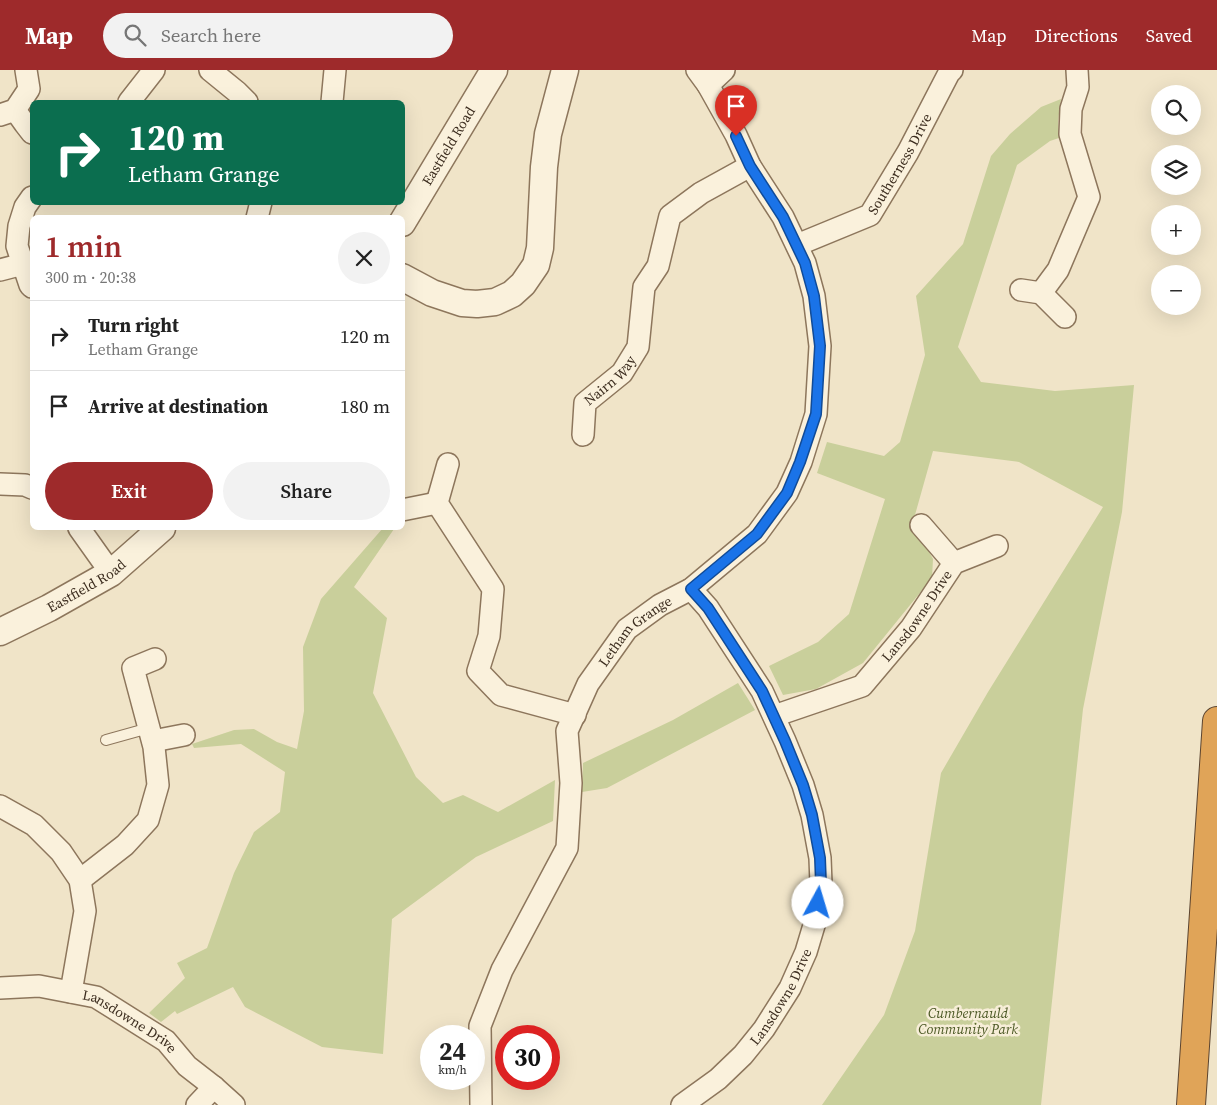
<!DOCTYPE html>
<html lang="en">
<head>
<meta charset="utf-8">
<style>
  body { margin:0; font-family:"Source Serif 4",serif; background:#f2f2f2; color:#222; height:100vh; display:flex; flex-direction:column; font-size:19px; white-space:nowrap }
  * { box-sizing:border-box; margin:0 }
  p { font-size:16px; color:#767676 }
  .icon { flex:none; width:28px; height:28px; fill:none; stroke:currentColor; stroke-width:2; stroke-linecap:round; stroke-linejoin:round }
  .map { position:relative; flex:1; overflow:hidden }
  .details { position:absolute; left:30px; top:145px; width:375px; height:315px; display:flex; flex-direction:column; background:#fff; border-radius:8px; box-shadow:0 5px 20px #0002 }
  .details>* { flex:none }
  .hud { position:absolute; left:30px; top:30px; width:375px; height:105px; border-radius:8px; box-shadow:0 5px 20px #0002; background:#0b6e4f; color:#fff; overflow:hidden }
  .tools { position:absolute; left:1151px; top:15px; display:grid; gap:10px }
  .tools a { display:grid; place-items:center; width:50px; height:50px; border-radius:50%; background:#fff; box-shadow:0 5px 20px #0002; font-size:25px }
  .speed { position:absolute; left:420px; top:955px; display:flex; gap:10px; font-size:25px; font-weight:700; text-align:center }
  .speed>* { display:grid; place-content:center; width:65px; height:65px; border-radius:50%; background:#fff; box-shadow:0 5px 20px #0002; line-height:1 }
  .speed small { font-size:12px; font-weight:400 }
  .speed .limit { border:8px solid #d22; background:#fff; color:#111 }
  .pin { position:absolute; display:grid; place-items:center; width:42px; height:42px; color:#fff; margin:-51px -21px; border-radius:50% 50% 50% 0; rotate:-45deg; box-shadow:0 0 5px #0007 }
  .pin .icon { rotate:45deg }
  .me { position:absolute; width:55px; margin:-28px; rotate:6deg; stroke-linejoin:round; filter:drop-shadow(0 0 4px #0008) }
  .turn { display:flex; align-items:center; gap:18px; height:105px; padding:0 15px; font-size:22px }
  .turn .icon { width:65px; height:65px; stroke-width:2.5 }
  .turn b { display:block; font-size:35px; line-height:42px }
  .round { display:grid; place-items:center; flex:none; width:52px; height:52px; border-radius:26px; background:#f2f2f2 }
  .head { display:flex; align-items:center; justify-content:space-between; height:85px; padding:0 15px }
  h1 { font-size:30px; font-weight:600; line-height:38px; color:#9e2a2b }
  .primary-button { display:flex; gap:10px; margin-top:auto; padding:10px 15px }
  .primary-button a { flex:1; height:58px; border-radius:30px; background:#9e2a2b; color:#fff; font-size:20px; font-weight:600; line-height:58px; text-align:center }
  .primary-button a+a { background:#f2f2f2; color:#222 }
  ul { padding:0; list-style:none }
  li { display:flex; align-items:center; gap:15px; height:70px; padding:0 15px; border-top:1px solid #e0e0e0 }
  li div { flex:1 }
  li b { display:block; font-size:19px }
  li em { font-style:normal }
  header { display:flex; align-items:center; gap:30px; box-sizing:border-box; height:70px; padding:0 25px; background:#9e2a2b; color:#fff }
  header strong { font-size:24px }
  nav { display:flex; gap:28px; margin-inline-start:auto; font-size:18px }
  .search { width:350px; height:45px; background:#f2f2f2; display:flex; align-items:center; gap:12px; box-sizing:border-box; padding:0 18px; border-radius:28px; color:#767676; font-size:19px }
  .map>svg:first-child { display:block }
  .green { fill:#c9cf9b }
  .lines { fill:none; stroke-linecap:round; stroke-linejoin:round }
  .service-casing { stroke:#8d765c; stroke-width:12 }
  .minor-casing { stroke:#8d765c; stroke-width:24 }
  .tertiary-casing { stroke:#8d765c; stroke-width:29 }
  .motorway-casing { stroke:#5b4430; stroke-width:30 }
  .service { stroke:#faf1dc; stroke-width:10 }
  .minor { stroke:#faf1dc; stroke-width:21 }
  .tertiary { stroke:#faf1dc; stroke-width:26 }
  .motorway { stroke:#e0a458; stroke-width:28 }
  .route-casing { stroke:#114b97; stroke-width:12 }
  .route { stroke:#1a73e8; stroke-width:9 }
  .labels { text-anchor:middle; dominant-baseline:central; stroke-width:5; stroke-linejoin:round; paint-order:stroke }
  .street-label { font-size:14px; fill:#3d2e20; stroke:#f7eed8 }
  .park-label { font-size:14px; font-style:italic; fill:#4d5a26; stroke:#f7eed8 }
</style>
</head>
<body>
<header>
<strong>Map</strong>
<div class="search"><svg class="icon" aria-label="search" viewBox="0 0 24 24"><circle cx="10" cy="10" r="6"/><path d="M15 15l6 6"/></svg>Search here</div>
<nav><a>Map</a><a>Directions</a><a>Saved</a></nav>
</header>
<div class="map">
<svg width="1217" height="1035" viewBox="0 0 1217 1035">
  <rect width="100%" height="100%" fill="#f0e4c8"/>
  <g class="green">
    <path d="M 1061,29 L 1058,51 L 1059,68 L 1050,71 L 1017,95 L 958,277 L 981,312 L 1055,321 L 1134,315 L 1122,442 L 1083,639 L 1041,1035 L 822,1035 L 884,945 L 915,861 L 941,703 L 988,622 L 1103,437 L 1019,392 L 933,381 L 913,452 L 933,489 L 932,508 L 863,593 L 816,619 L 783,625 L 769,596 L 818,572 L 849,544 L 885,429 L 817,403 L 827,372 L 884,386 L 900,372 L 925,285 L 916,226 L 963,174 L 991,86 L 1010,64 L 1041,37 Z"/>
    <path d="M 383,458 L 394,459 L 354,517 L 387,548 L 373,623 L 416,707 L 443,733 L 463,725 L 498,742 L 555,710 L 553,751 L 476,787 L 392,849 L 383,984 L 322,977 L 245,937 L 233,917 L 177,944 L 175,941 L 161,952 L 149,943 L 185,908 L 177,893 L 207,878 L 234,803 L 254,762 L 280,742 L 285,702 L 241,674 L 194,678 L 192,674 L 234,660 L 254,659 L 277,672 L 297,679 L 304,641 L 303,577 L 321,529 Z"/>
    <path d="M 738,613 L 755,640 L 607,718 L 582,722 L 583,693 L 673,650 Z"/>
  </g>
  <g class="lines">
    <g class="service-casing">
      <path id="service" d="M 106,670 L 149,658"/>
    </g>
    <g class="minor-casing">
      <g id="minor">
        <path d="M 210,0 L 237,22 L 247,32"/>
        <path d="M 708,15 L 724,0"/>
        <path d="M 129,32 L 154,0"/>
        <path d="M 332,32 L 335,0"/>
        <path d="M 15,40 L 25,54 L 32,63"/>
        <path d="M 0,45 L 15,40 L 29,19 L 26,0"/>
        <path d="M 32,127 L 25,137 L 19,156 L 17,176 L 30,215 L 32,217"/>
        <path d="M 257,148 L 261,132"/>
        <path id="s1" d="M 797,175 L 870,145 L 908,82 L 949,3 L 952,0"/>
        <path d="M 0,200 L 23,194"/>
        <path d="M 1021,220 L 1041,223 L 1065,247"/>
        <path d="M 1041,223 L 1058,200 L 1089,127 L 1070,64 L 1071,39 L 1078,17 L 1077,0"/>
        <path id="s2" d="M 583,365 L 585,333 L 622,303 L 638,277 L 644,217 L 658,196 L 670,146 L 701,123 L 750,96"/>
        <path d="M 448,394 L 437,433 L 493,519 L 489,566 L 478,601 L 501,625 L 575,645"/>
        <path d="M 0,414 L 25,415 L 32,418"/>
        <path d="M 402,440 L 437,433"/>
        <path d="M 921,455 L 954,493"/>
        <path d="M 79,458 L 111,503"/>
        <path id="s3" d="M 774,646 L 862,616 L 911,558 L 954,493 L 997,476"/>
        <path d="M 153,671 L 184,665"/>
        <path d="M 0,736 L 34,755 L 61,782 L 80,810 L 85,841 L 71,922"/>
        <path d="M 80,810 L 125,775 L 148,750 L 158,715 L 154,677 L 133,598 L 155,589"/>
        <path id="s4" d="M 0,918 L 39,916 L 96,927 L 166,971 L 187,996 L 214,1017 L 234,1035"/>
        <path d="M 197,1035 L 214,1017"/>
        <path id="s5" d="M 481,1035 L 480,956 L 502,900 L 567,778 L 571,713 L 567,661 L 588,614 L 627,559 L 660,535 L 691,519 L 757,464 L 787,423 L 801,392 L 816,344 L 820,276 L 814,226 L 805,193 L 783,147 L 750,96 L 736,65 L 708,15 L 697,0"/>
        <path id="s6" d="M 682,1035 L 718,1009 L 743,985 L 764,959 L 790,918 L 806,882 L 815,852 L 821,814 L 820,788 L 812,745 L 803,715 L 785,671 L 762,621 L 708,538 L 691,519"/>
      </g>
    </g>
    <g class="tertiary-casing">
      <g id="tertiary">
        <path id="s7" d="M 402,153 L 494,0"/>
        <path d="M 402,207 L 432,223 L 462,233 L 477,234 L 495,232 L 512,224 L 523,214 L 536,195 L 540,178 L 544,97 L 548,64 L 565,0"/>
        <path id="s8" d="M 0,562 L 49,538 L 111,503 L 162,458"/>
      </g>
    </g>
    <g class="motorway-casing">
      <path id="motorway" d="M 1191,1035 L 1217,651"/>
    </g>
    <use href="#service" class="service"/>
    <use href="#minor" class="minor"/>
    <use href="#tertiary" class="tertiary"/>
    <use href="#motorway" class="motorway"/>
  </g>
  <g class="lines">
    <g class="route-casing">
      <path id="route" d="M 736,66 L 750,96 L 783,147 L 805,193 L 814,226 L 820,276 L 816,344 L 800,392 L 787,423 L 757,464 L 691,519 L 708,538 L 762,621 L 785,671 L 803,715 L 812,745 L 820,788 L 821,814 L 818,833"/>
    </g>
    <use href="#route" class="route"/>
  </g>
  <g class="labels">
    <g class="street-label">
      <text stroke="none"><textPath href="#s7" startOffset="90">Eastfield Road</textPath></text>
      <text stroke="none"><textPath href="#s1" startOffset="138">Southerness Drive</textPath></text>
      <text stroke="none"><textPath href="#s2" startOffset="66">Nairn Way</textPath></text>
      <text stroke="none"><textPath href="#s8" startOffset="98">Eastfield Road</textPath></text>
      <text stroke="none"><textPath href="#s3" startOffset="182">Lansdowne Drive</textPath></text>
      <text stroke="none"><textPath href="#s5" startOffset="518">Letham Grange</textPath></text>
      <text stroke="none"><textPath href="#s6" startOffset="149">Lansdowne Drive</textPath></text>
      <text stroke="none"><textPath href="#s4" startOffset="138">Lansdowne Drive</textPath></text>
    </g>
    <g class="park-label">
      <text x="968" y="943">Cumbernauld<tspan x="968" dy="16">Community Park</tspan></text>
    </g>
  </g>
</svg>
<div class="tools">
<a><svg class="icon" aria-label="search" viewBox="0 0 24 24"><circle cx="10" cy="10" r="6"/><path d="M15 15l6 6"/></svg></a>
<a><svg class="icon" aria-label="layers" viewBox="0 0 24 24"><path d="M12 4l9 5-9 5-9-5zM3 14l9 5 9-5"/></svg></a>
<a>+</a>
<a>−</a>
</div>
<div class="speed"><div>24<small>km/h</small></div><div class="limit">30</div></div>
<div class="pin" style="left:736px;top:66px;background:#d93025"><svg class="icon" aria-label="arrive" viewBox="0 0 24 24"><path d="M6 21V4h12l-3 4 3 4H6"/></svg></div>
<svg class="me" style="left:818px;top:833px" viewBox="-20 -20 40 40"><circle r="19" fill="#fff"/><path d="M0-13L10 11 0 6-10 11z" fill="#1a73e8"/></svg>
<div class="hud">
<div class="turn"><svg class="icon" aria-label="right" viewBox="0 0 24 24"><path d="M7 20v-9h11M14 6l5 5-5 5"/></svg><div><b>120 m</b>Letham Grange</div></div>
</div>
<section class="details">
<div class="head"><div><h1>1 min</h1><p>300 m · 20:38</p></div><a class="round"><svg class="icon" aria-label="close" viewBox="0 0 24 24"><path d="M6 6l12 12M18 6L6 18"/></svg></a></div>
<ul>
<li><svg class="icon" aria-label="right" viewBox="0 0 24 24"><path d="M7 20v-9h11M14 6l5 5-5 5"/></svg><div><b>Turn right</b><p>Letham Grange</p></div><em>120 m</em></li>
<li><svg class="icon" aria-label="arrive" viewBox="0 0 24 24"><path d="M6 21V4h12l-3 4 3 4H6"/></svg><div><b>Arrive at destination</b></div><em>180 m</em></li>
</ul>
<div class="primary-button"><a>Exit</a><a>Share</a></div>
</section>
</div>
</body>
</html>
